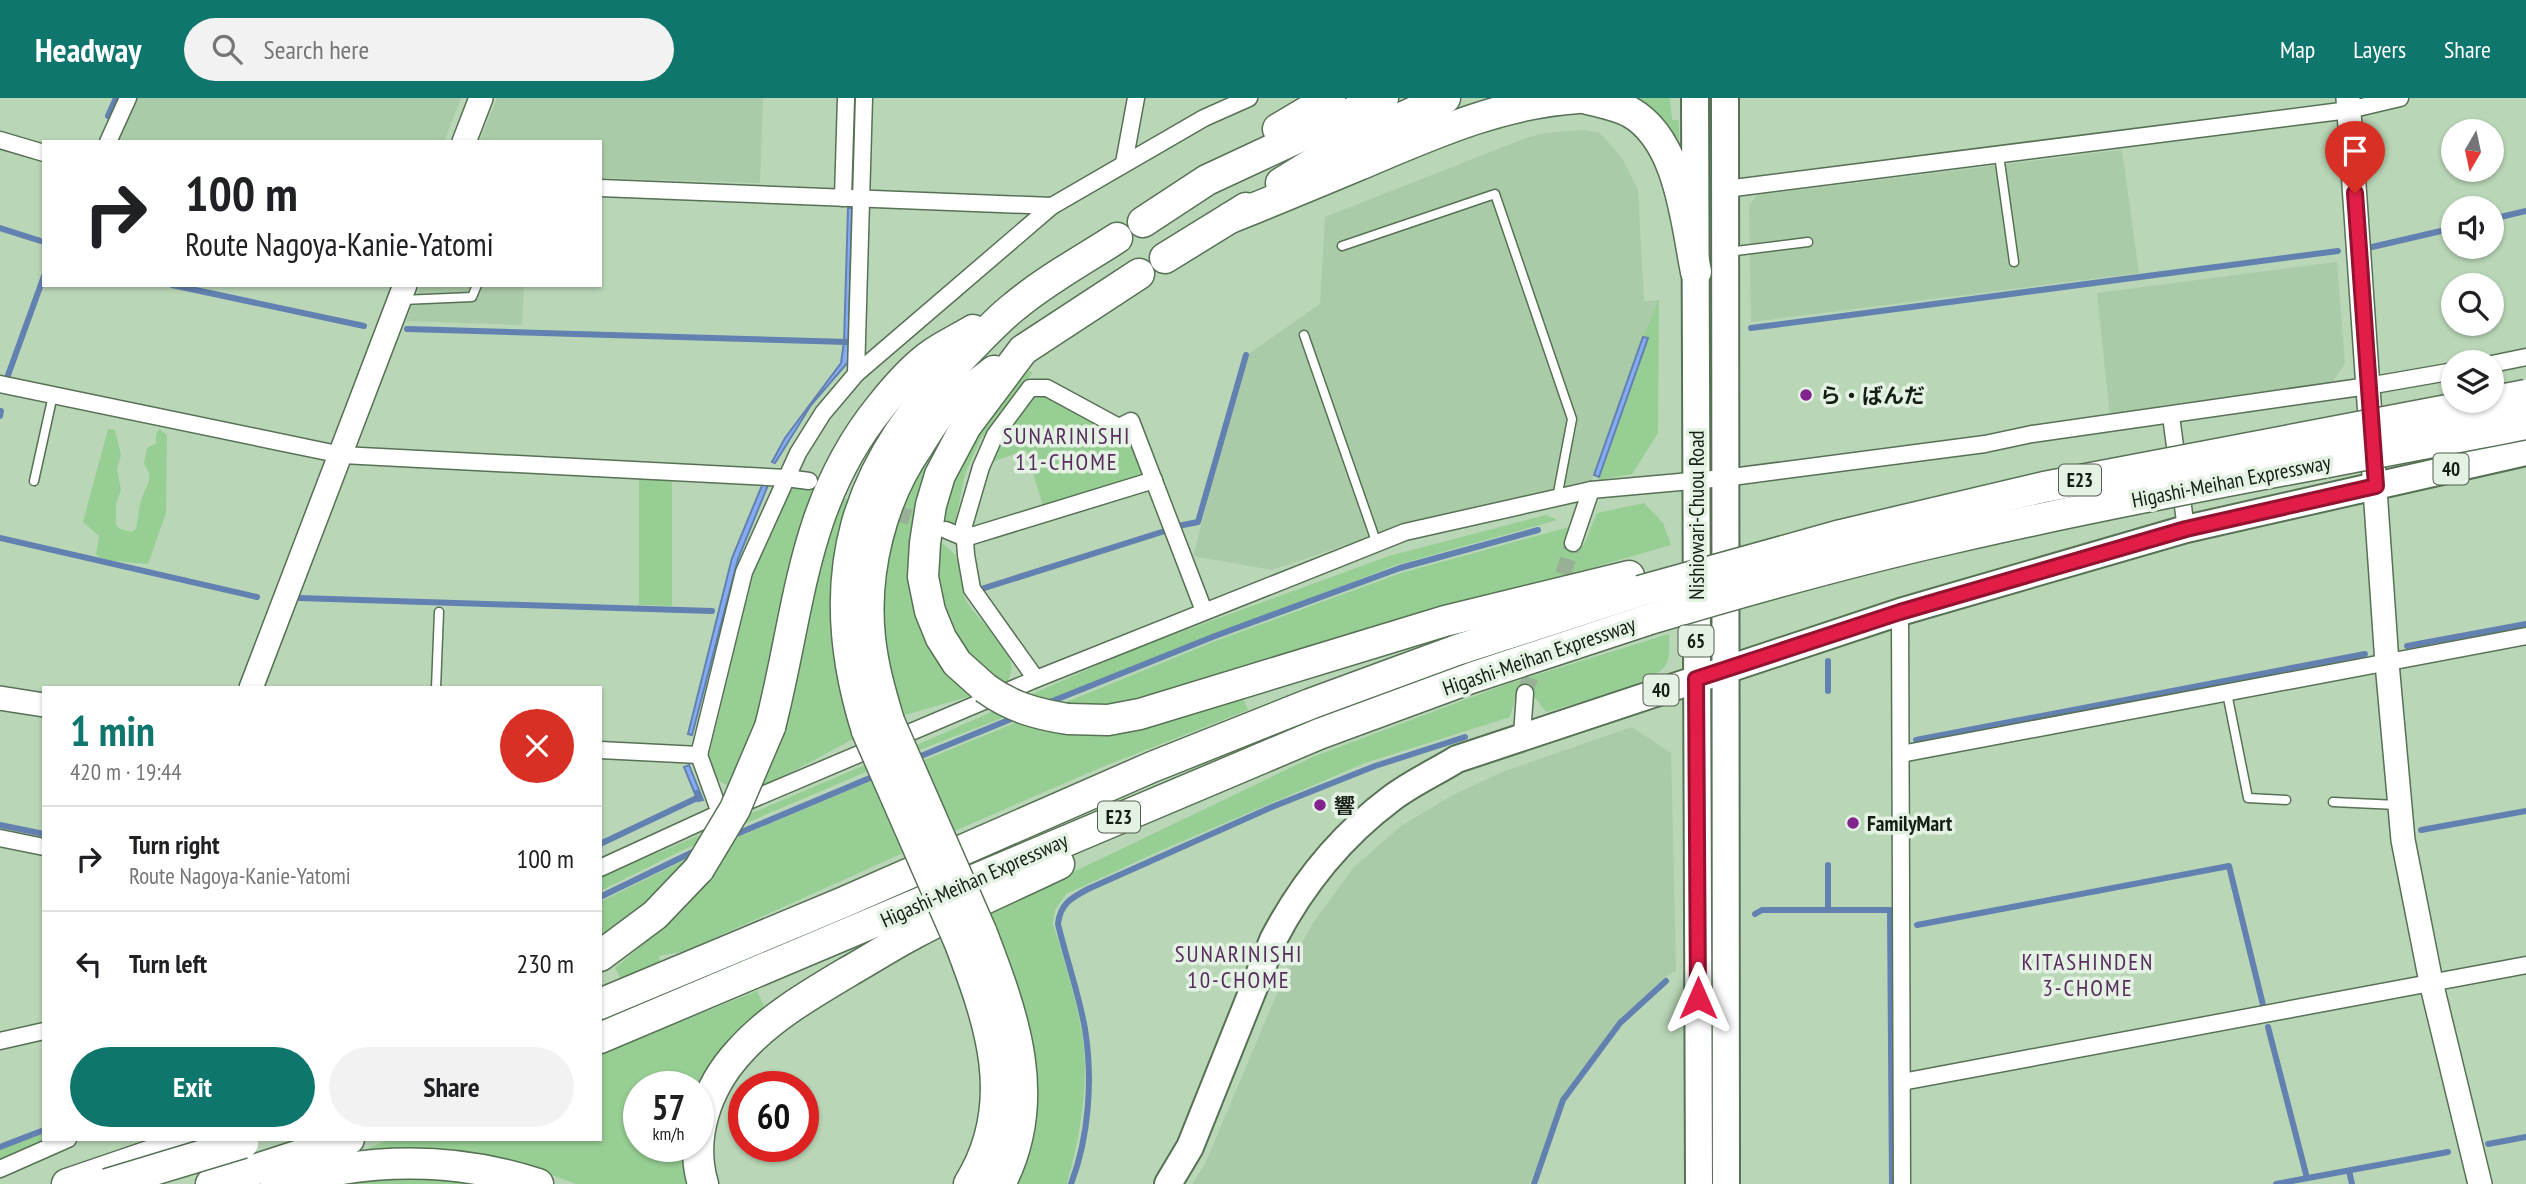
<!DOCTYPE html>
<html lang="en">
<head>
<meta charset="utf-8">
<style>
  body { margin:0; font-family:"PT Sans Narrow","Noto Sans JP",sans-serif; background:#f2f2f2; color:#202124; height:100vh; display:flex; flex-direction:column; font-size:26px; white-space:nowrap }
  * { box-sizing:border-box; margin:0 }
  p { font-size:23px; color:#757577 }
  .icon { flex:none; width:38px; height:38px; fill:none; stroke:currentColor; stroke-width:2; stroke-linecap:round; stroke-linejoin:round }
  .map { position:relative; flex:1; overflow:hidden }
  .sheet { position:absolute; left:42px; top:588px; width:560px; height:455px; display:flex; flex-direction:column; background:#fff; border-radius:0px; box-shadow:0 2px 5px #0004 }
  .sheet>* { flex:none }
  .top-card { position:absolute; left:42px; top:42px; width:560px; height:147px; border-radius:0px; box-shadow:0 2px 5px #0004; background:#fff; color:#202124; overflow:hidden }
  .needle { width:46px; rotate:189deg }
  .fabs { position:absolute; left:2441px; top:21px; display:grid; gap:14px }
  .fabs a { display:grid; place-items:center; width:63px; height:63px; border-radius:50%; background:#fff; box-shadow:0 2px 5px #0004; font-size:35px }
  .speed { position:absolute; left:623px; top:973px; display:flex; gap:14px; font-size:35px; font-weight:700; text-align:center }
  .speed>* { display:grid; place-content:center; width:91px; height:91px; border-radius:50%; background:#fff; box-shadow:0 2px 5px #0004; line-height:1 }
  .speed small { font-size:18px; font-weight:400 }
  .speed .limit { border:10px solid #d22; background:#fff; color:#111 }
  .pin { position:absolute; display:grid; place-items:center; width:60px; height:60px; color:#fff; margin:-72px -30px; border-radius:50% 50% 50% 0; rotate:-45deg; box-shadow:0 0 7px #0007 }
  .pin .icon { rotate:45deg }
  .me { position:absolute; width:77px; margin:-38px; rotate:0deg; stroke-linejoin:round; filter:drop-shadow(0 0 5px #0008) }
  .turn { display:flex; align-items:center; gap:24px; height:147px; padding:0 28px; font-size:32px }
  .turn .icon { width:91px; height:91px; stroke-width:2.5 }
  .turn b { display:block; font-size:49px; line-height:60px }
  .round { display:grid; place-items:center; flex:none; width:74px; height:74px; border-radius:37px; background:#f2f2f2 }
  .headline { display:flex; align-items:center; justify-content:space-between; height:119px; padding:0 28px }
  h1 { font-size:42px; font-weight:600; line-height:52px; color:#0f766e }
  .primary-button { display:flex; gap:14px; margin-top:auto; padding:14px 28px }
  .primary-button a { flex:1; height:80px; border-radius:42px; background:#0f766e; color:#fff; font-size:28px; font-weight:600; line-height:80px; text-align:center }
  .primary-button a+a { background:#f2f2f2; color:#202124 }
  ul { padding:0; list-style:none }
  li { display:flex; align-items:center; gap:21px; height:105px; padding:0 28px; border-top:2px solid #e0e0e0 }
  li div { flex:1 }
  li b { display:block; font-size:26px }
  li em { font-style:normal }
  header { display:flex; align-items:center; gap:42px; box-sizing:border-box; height:98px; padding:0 35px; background:#0f766e; color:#fff }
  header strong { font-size:33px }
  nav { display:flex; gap:38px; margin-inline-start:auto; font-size:24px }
  .search { width:490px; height:63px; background:#f2f2f2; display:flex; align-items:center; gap:18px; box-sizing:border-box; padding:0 24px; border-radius:38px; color:#757577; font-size:26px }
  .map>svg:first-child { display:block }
  .built { fill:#aacba7 }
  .green { fill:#97ce93 }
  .water { fill:#85abf3; stroke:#6381b0; stroke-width:2 }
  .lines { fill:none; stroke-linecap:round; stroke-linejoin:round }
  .stream { stroke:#6381b0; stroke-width:6 }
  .street-tunnel { stroke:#98b196; stroke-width:16; stroke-dasharray:16 8; stroke-linecap:butt }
  .lane-casing { stroke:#577155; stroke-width:11 }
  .street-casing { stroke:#577155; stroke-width:19 }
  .secondary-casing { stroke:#577155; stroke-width:26 }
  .primary-casing { stroke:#577155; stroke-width:30 }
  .highway-casing { stroke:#577155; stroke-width:33 }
  .lane { stroke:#fff; stroke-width:8 }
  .street { stroke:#fff; stroke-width:16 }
  .secondary { stroke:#fff; stroke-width:23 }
  .primary { stroke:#fff; stroke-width:26 }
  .highway { stroke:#fff; stroke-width:30 }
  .highway-bridge-casing { stroke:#577155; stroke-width:33; stroke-linecap:butt }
  .highway-bridge { stroke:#fff; stroke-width:30 }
  .route-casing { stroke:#92132f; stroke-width:18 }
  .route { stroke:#e11d48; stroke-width:12 }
  .poi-dot { fill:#82238e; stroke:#e3f2e2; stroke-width:2.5 }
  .labels { text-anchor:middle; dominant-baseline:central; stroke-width:7; stroke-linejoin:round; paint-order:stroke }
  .shield { fill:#e3f2e2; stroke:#525e51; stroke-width:2 }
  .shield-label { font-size:19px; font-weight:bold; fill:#141e13 }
  .poi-label { font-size:21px; font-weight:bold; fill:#141e13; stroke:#e3f2e2; text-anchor:start }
  .street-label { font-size:21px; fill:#141e13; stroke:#e3f2e2 }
  .neighbourhood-label { font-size:23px; letter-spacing:2px; fill:#592c5f; stroke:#e3f2e2 }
</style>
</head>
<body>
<header>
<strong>Headway</strong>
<div class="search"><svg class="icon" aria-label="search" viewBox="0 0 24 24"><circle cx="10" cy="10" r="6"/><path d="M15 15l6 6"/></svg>Search here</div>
<nav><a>Map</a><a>Layers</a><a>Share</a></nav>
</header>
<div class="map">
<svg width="2526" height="1086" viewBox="0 0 2526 1086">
  <rect width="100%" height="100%" fill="#b9d6b7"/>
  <g class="built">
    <path d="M 133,0 L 461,0 L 444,44 L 114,44 Z"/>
    <path d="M 497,0 L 763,0 L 760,85 L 600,80 L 600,44 L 479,44 Z"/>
    <path d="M 1584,32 L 1600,35 L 1622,60 L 1638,92 L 1644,203 L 1659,202 L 1643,239 L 1592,382 L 1407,426 L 1272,472 L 1193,458 L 1247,257 L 1320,206 L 1325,119 L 1526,40 L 1546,35 Z"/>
    <path d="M 2122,52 L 2139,175 L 1751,224 L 1749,107 L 1757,97 Z"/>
    <path d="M 2337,164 L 2345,266 L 2333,283 L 2110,318 L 2097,195 Z"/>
    <path d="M 421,187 L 524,187 L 522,227 L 406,223 Z"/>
    <path d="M 1632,629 L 1671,655 L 1676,873 L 1669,876 L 1619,922 L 1563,996 L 1544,1056 L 1529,1086 L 1192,1086 L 1205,1066 L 1286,874 L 1313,825 L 1354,769 L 1401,728 L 1451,698 L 1502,674 Z"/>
  </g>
  <g class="green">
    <path d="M 1632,0 L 1670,0 L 1672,22 L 1679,22 L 1679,48 Z"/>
    <path d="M 1659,202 L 1658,335 L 1632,376 L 1599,382 L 1648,241 L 1643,239 Z"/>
    <path d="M 1029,273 L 1033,274 L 980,342 L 965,376 L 955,425 L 941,421 L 948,390 L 988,312 Z"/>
    <path d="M 1049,296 L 1119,334 L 1130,336 L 1144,373 L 1139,381 L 1044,411 L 1026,352 L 986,366 L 1001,337 L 1031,298 Z"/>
    <path d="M 108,331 L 115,332 L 121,357 L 117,371 L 121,392 L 116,406 L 116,427 L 120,431 L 132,434 L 136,431 C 138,420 139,407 143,397 C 148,384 154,380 144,366 L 147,350 L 156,346 L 156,336 L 159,331 L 167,337 L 166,415 L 148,466 L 103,462 L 96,456 L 99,438 L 83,424 Z"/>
    <path d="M 939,338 L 945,342 L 915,426 L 974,597 L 898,619 L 888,589 L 880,480 L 905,393 Z"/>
    <path d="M 639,379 L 672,381 L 672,508 L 639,507 Z"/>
    <path d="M 792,385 L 814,390 L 796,441 L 785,480 L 769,576 L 801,527 L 839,398 L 849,402 C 823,484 826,559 855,640 C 831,652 770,689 745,691 C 738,692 726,688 720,683 C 713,677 711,665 709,657 L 752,481 L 779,406 Z"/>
    <path d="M 1644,405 L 1663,425 L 1671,447 L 1128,604 L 1065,634 L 1242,597 L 1248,612 L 1102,669 L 945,737 L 915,666 L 1213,544 L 1401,475 L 1569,429 L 1566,452 L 1584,447 L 1597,415 Z"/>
    <path d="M 1546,417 L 1557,422 L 1396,467 L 912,655 L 910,650 L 1134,551 L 1389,458 Z"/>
    <path d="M 939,443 C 943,447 952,452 955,457 C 962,469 960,487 965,500 C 975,525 1030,554 1005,587 C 952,548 935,508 939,443 Z"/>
    <path d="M 1669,536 C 1669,547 1671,558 1665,568 C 1655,585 1569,607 1546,614 L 1531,594 L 1516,597 L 1510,619 L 1365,665 L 1162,752 L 1066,796 L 1055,812 L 1053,825 C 1063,860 1075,895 1081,930 C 1091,981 1080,1037 1067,1086 L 1014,1086 L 988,815 L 1315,658 L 1507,586 Z"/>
    <path d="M 865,667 L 868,673 L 683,752 L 600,793 L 600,780 L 608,776 Z"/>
    <path d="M 871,683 L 903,755 L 685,853 L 659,858 L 660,865 L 621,881 L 615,870 L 679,816 L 709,779 L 600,847 L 600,804 L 687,761 Z"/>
    <path d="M 757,893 L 765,910 L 698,989 L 639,989 L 639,1048 L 684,1048 L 688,1086 L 576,1086 L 530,1069 L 358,1057 L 366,1051 L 391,1041 L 600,1041 L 600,956 Z"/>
    <path d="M 44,1033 L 44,1041 L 51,1041 L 0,1064 L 0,1051 Z"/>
    <path d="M 427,1079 L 484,1086 L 326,1086 L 375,1080 Z"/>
  </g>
  <g class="water">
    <path d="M 848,110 L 852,110 L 848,264 L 811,307 L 775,365 L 772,364 L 785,340 L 841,265 L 844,244 Z"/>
    <path d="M 1643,239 L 1648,240 L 1599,379 L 1594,377 Z"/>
    <path d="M 763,385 L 768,387 L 738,461 L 692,637 L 688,636 L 732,460 Z"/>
    <path d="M 689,667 L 703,702 L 698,703 L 684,669 Z"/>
  </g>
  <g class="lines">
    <g class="stream">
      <path d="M 108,18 L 116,0"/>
      <path d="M 2492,121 L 2526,113"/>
      <path d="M 0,130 L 44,144"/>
      <path d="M 2372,149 L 2454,130"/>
      <path d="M 172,187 L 364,228"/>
      <path d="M 1751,230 L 2338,153"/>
      <path d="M 407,231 L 847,244"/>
      <path d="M 7,280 L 44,178"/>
      <path d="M 0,318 L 1,313"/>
      <path d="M 1178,428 L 1198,424 L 1246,257"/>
      <path d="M 0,440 L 257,499"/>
      <path d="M 978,492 L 1165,433"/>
      <path d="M 299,500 L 712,513"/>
      <path d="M 2407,548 L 2526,526"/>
      <path d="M 1828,563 L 1828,593"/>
      <path d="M 1045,606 L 1215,538 L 1400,470 L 1538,432"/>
      <path d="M 1916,642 L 2365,556"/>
      <path d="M 916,660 L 1016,619"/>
      <path d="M 0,727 L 44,736"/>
      <path d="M 2421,732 L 2526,713"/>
      <path d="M 732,738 L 877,677"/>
      <path d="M 600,746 L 697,700 L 699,699 L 697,695"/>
      <path d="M 600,799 L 699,751"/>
      <path d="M 1828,812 L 1828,767"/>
      <path d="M 1755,816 L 1762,812 L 1890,812 L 1892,1086"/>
      <path d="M 1917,827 L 2229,768 L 2263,907"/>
      <path d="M 2268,929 L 2307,1080"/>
      <path d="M 2488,1046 L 2526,1039"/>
      <path d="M 0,1049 L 44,1032"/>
      <path d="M 2349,1073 L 2352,1086"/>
      <path d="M 1071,1086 C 1089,1039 1093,981 1085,931 C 1079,896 1066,860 1058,826 C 1060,806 1071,800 1088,791 L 1272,709 L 1375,668 L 1465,639"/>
      <path d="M 1534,1086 L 1563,1002 L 1620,925 L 1666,883"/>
      <path d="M 2276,1086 L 2448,1054"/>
    </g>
    <g class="street-tunnel">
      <path d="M 827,390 L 931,427"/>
      <path d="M 1556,499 L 1573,445"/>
      <path d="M 1525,595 L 1537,557"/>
    </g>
    <g class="lane-casing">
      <g id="lane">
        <path d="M 1999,57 L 2014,164"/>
        <path d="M 1342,148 L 1495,96 L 1572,321 L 1557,400"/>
        <path d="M 1728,154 L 1808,144"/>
        <path d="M 402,202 L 472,199 L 477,187"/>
        <path d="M 1304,237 L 1377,446"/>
        <path d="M 34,383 L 53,297"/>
        <path d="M 436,590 L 439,514"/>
        <path d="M 2227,595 L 2248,700 L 2286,702"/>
        <path d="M 2333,704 L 2397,707"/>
      </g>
    </g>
    <g class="street-casing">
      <g id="street">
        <path d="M 0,42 L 44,55"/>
        <path d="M 108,44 L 128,0"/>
        <path d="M 1124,65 L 1136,0"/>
        <path d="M 600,90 L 1052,108"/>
        <path d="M 1726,91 L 2349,12 L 2400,0"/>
        <path d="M 843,100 L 846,0"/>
        <path d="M 2492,266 L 2526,259"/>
        <path d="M 856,276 L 1052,108 L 1204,20 L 1249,0"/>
        <path d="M 0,286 L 342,357 L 786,380 L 809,383"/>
        <path d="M 2171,318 L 2186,431"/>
        <path d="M 946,432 L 965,440 L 1154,382"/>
        <path d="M 1573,445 L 1591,392"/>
        <path d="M 1900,514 L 1902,1086"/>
        <path d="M 1036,581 L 972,491 L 966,457 L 964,427 L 981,369 L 995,337 L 1030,290 L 1047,290 L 1119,329 L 1131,323 L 1204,513"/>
        <path d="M 1522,637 L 1525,595"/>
        <path d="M 600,652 L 699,657 L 720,715"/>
        <path d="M 1901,656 L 2526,538"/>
        <path d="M 699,657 L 744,474 L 798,355 L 823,315 L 856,276 L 864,0"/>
        <path d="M 0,740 L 44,749"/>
        <path d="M 600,770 L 720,715 L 1036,581 L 1405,434 L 1591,392 L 1724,380 L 1985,346 L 2032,336 L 2368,288 L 2454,273"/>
        <path d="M 0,943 L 44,933"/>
        <path d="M 1902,984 L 2526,867"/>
        <path d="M 0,1071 L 68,1041"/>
      </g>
    </g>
    <g class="secondary-casing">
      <g id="secondary">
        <path d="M 2348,0 L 2387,565 L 2403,742 L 2431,884 L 2480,1086"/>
        <path d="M 464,44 L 481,0"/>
        <path d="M 251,590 L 405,187"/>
        <path d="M 0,600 L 44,607"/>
      </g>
    </g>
    <g class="primary-casing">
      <g id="primary">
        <path d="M 1695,0 L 1699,1086"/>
        <path d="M 1725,0 L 1726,1086"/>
        <path d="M 1168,1086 L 1190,1049 L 1273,842 C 1302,786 1341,738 1392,700 C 1412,685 1436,674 1457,661 L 1900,514 L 2186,431 L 2526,354"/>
      </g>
    </g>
    <g class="highway-casing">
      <g id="highway">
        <path d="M 1584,0 C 1599,4 1616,7 1630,14 C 1680,42 1686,124 1696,174"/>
        <path d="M 1278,31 L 1330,0"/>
        <path d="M 1281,85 L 1346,45 L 1445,0"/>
        <path d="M 1230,120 C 1273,103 1316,85 1359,67 C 1430,37 1500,5 1578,0"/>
        <path d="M 1143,124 L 1207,82 L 1383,0"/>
        <path d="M 1165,160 L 1246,110"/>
        <path d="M 985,590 L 957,565 L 941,540 L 930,513 L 923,479 L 925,445 L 931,407 L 940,377 L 966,328 L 1023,252 L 1139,176"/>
        <path d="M 1068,621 L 1108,622 L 1140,616 L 1445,523 L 1629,478"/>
        <path d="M 889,623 C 881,596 873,569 870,540 C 863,475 881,401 919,347 C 926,336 934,322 943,312 C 959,298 978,286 994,273"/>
        <path d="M 770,629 C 800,513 801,407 880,309 C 895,290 912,270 932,256 C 945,247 960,240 973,232"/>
        <path d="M 867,633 C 818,478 854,364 969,252 C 984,237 998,221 1015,208 C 1046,182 1083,162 1117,140"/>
        <path d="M 981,833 C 1013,916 1045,1001 1000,1086"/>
        <path d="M 959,843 C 990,924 1019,1005 969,1086"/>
        <path d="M 600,858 L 655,817 L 699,771"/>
        <path d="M 600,906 L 844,804 L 1152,669 L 1310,606 L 1457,552 L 1640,493"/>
        <path d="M 600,940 L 1319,636 L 1471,580 L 1647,522"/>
        <path d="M 67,1086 L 199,1041"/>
        <path d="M 211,1086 L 349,1041"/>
        <path d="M 276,1086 C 363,1060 452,1058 538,1086"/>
        <path d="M 703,1086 C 689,1039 707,989 739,954 C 768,921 809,897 846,875 C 869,862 892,847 915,835 C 962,810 1011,789 1059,766"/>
      </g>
    </g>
    <use href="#lane" class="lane"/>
    <use href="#street" class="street"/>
    <use href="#secondary" class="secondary"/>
    <use href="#primary" class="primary"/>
    <use href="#highway" class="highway"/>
    <g class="highway-bridge-casing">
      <g id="highway-bridge">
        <path d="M 1640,493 L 1841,437 L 2044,389 L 2526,297"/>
        <path d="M 1647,522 C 1747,492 1847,464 1949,441 C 2140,397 2334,364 2526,326"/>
        <path d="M 985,590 C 1011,609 1036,616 1068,621"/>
        <path d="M 889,623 L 981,833"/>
        <path d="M 867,633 L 959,843"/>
        <path d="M 699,771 L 735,711 L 770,629"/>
        <path d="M 107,1086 L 243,1045"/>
      </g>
    </g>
    <use href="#highway-bridge" class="highway-bridge"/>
  </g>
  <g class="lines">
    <g class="route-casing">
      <path id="route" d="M 1698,900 L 1696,581 L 1900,514 L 2186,431 L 2376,388 L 2355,95"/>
    </g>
    <use href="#route" class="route"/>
  </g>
  <g class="poi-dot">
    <circle cx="1806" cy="297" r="7"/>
    <circle cx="1320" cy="707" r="7"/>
    <circle cx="1853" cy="725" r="7"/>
  </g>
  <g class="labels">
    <g class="shield">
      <rect x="2433.5" y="355.5" width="35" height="31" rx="5"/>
      <rect x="2059" y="366.5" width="42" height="31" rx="5"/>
      <rect x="1678.5" y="527.5" width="35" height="31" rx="5"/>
      <rect x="1643.5" y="576.5" width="35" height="31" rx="5"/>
      <rect x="1098" y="703.5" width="42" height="31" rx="5"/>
    </g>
    <g class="shield-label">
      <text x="2451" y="371">40</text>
      <text x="2080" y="382">E23</text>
      <text x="1696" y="543">65</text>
      <text x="1661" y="592">40</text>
      <text x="1119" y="719">E23</text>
    </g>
    <g class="poi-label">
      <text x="1820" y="297">ら・ばんだ</text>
      <text x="1334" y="707">響</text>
      <text x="1867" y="725">FamilyMart</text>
    </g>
    <g class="street-label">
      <text transform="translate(2231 383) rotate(-11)">Higashi-Meihan Expressway</text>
      <text transform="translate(1696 417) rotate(-90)">Nishiowari-Chuou Road</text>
      <text transform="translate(1539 558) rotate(-19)">Higashi-Meihan Expressway</text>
      <text transform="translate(974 782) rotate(-24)">Higashi-Meihan Expressway</text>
    </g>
    <g class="neighbourhood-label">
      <text x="1067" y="337">SUNARINISHI<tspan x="1067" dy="26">11-CHOME</tspan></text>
      <text x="1239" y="855">SUNARINISHI<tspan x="1239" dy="26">10-CHOME</tspan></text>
      <text x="2088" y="863">KITASHINDEN<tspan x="2088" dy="26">3-CHOME</tspan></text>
    </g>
  </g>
</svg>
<div class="fabs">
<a><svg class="needle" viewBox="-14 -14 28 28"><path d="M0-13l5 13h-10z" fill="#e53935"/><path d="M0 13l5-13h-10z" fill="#757577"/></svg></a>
<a><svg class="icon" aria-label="sound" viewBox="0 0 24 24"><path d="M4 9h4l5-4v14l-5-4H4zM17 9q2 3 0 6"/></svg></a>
<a><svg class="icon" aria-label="search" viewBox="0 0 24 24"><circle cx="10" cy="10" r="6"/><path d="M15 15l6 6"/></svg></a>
<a><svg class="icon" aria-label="layers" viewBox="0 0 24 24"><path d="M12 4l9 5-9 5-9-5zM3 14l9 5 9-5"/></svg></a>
</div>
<div class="speed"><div>57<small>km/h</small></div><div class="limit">60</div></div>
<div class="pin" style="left:2355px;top:95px;background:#d93025"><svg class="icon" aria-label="arrive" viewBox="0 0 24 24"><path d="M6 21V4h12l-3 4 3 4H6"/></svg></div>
<svg class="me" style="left:1698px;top:900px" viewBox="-20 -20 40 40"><path d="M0-17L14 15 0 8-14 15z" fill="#e11d48" stroke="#fff" stroke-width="4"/></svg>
<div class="top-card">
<div class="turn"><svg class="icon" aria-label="right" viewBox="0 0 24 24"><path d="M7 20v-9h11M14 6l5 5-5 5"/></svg><div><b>100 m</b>Route Nagoya-Kanie-Yatomi</div></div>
</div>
<section class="sheet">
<div class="headline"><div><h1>1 min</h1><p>420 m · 19:44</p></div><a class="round" style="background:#d93025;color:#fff"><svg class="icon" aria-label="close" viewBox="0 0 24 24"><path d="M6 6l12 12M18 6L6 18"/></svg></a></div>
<ul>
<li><svg class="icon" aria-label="right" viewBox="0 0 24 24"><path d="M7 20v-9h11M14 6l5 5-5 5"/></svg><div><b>Turn right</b><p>Route Nagoya-Kanie-Yatomi</p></div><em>100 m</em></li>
<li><svg class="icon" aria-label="left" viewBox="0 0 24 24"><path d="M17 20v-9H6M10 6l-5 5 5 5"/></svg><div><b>Turn left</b></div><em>230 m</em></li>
</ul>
<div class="primary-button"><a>Exit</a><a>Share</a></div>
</section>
</div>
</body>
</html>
